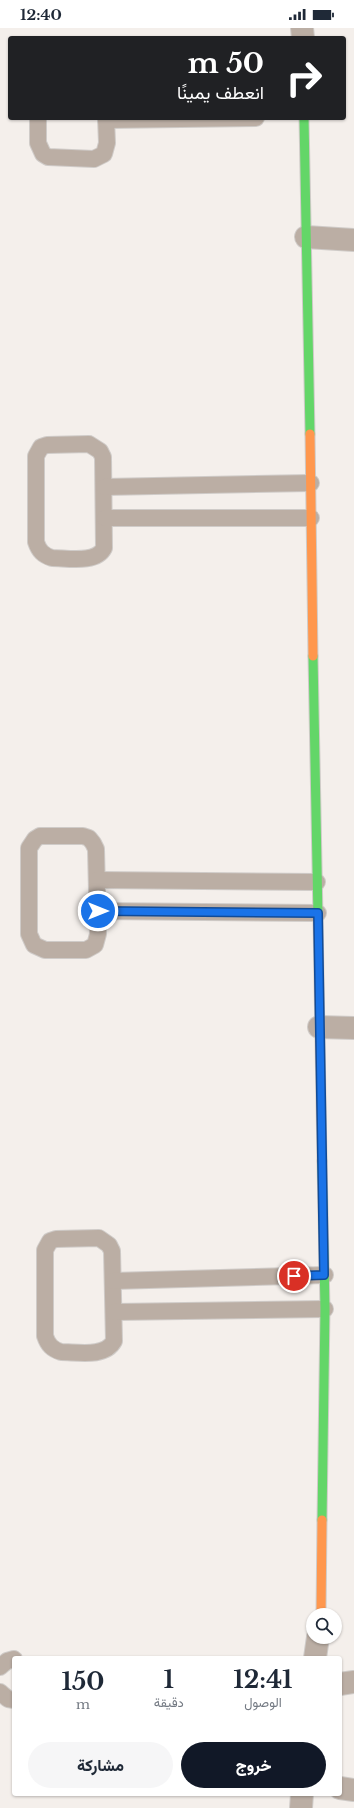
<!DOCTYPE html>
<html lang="ar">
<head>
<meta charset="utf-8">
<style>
  body { margin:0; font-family:"Libre Baskerville",Vazirmatn,serif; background:#f6f6f7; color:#1f2937; direction:rtl; height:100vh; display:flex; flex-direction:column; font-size:15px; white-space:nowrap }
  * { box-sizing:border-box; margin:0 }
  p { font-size:13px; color:#747a83 }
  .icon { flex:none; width:22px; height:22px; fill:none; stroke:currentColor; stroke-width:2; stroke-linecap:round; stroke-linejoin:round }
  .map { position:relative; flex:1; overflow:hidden; direction:ltr }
  .panel { position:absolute; left:12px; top:1628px; width:330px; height:140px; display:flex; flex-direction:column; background:#fff; border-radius:4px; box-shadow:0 1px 3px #0004; direction:rtl }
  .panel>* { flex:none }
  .guide { position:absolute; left:8px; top:8px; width:338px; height:84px; border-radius:4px; box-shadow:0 1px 3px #0004; direction:rtl; background:#202124; color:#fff; overflow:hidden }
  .controls { position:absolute; left:306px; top:1580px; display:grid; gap:8px }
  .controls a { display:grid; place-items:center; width:36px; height:36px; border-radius:50%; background:#fff; box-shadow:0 1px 3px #0004; font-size:20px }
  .pin { position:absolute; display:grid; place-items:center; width:34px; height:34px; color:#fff; margin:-17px; border:2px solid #fff; border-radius:50%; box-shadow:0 1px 4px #0007 }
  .me { position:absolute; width:44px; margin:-22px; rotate:90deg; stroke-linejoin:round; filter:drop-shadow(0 0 3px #0008) }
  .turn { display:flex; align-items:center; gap:14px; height:84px; padding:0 16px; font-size:18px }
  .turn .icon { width:52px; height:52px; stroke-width:2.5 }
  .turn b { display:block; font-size:28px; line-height:34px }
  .eta { display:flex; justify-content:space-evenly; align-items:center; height:68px; text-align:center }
  .eta b { font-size:24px; font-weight:800; line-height:28px }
  .button { display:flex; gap:8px; margin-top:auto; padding:8px 16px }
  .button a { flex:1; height:46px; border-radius:24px; background:#111827; color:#fff; font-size:16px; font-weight:800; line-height:46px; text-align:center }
  .button a+a { background:#f6f6f7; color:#1f2937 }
  .status { display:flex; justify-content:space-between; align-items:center; height:28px; padding:0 20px; background:#fff; direction:ltr }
  .status svg { height:11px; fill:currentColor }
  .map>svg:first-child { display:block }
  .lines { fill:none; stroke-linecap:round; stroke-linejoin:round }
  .lane-casing { stroke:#cfcbc8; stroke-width:18 }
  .street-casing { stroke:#cfcbc8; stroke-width:24 }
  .fast-casing { stroke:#cfcbc8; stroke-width:11 }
  .slow-casing { stroke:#cfcbc8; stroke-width:11 }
  .lane { stroke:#bbaea4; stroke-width:16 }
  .street { stroke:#bbaea4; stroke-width:22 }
  .fast { stroke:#63d668; stroke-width:9 }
  .slow { stroke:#ff974d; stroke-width:9 }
  .route-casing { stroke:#114b97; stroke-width:10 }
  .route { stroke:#1a73e8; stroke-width:7 }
</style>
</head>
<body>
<div class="status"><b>12:40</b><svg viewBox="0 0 49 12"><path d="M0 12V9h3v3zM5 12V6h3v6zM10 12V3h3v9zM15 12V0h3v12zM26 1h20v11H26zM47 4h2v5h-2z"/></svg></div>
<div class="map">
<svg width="354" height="1780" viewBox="0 0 354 1780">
  <rect width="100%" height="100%" fill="#f4efeb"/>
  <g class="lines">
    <g class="lane-casing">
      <g id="lane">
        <path d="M 38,90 L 38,115 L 43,126 L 48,129 L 94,131 L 104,126 L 107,115 L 106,90"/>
        <path d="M 106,92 L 256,90"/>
        <path d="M 89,416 L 100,423 L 103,429 L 104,520 C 96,536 67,530 52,530 C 43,527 39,523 36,514 L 36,428 L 41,419 L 47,417 Z"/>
        <path d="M 104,459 L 311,455"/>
        <path d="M 105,490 L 311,490"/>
        <path d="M 40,808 L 83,808 L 89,810 L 93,815 L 96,821 L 98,906 L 95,917 L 86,922 L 45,922 L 34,917 L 29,906 L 29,820 L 35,811 Z"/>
        <path d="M 97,852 L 317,854"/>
        <path d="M 98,883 L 318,885"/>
        <path d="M 99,1210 L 109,1217 L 112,1223 L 114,1313 C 105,1330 77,1324 61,1324 C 52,1321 48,1317 45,1308 L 45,1222 L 50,1213 L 56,1211 Z"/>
        <path d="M 113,1253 L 325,1247"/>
        <path d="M 114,1284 L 325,1281"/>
        <path d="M 0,1639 L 7,1633 L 14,1631"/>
        <path d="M 0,1664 L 8,1671 L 14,1672"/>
      </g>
    </g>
    <g class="street-casing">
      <g id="street">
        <path d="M 302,0 L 303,10"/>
        <path d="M 306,209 L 354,212"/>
        <path d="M 319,999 L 354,1000"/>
        <path d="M 315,1630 L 318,1609"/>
        <path d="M 340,1656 L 354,1654"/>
        <path d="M 340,1760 L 354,1762"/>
        <path d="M 301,1780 L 302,1766"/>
      </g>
    </g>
    <g class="fast-casing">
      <g id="fast">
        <path d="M 304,90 L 310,406"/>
        <path d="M 313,628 L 318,890"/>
        <path d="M 322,1492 L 325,1281 L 322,1133"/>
      </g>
    </g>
    <g class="slow-casing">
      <g id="slow">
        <path d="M 310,406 L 313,628"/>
        <path d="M 318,890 L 322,1133"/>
        <path d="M 321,1587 L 322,1492"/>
      </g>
    </g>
    <use href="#lane" class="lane"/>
    <use href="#street" class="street"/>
    <use href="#fast" class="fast"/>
    <use href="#slow" class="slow"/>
  </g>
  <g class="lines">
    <g class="route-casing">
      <path id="route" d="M 98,883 L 318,885 L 324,1247 L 294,1248"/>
    </g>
    <use href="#route" class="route"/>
  </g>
</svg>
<div class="controls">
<a><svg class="icon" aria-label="search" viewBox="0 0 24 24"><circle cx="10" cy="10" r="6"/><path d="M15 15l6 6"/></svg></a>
</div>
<div class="pin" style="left:294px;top:1248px;background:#d93025"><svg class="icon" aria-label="arrive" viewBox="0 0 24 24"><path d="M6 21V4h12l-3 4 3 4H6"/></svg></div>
<svg class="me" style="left:98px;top:883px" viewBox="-20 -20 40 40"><circle r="17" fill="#1a73e8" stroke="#fff" stroke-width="3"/><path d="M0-11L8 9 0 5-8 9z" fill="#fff"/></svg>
<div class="guide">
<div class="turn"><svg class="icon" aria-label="right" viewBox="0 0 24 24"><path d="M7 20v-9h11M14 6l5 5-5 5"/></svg><div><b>50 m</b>انعطف يمينًا</div></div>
</div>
<section class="panel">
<div class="eta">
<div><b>12:41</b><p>الوصول</p></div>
<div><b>1</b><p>دقيقة</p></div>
<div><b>150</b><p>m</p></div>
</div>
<div class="button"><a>خروج</a><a>مشاركة</a></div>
</section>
</div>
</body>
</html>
